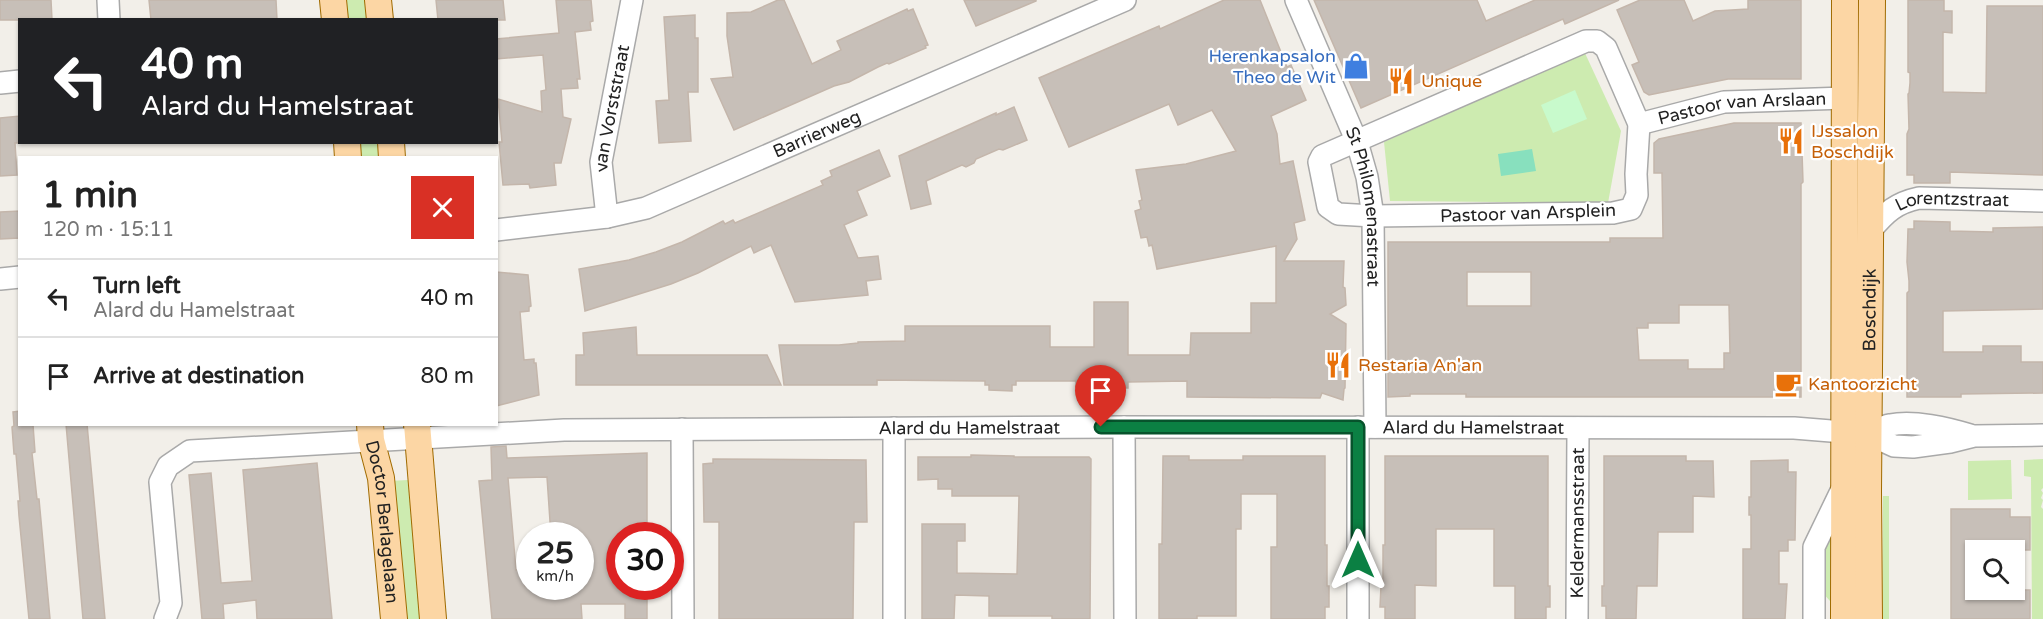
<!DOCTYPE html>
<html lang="en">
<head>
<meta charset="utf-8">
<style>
  body { margin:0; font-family:"Varela Round",sans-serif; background:#f6f6f6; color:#222; height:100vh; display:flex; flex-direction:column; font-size:22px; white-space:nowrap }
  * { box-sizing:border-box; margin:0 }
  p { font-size:20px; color:#767676 }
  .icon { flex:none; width:33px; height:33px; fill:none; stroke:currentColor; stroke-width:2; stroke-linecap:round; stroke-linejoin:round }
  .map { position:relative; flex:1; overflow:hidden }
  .sheet { position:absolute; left:18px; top:156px; width:480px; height:270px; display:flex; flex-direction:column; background:#fff; border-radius:0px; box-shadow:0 2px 4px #0004 }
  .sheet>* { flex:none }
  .hud { position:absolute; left:18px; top:18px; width:480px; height:126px; border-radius:0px; box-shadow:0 2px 4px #0004; background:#202124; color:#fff; overflow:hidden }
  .tools { position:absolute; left:1965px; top:540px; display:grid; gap:12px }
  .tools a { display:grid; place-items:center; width:60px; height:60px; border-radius:0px; background:#fff; box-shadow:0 2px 4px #0004; font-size:30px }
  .speed { position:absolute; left:516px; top:522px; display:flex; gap:12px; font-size:30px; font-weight:700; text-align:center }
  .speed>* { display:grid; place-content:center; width:78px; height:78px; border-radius:50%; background:#fff; box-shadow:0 2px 4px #0004; line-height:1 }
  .speed small { font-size:15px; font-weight:400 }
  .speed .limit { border:9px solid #d22; background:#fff; color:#111 }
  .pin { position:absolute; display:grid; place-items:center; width:51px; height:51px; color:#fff; margin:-62px -26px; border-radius:50% 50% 50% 0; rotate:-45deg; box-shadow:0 0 6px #0007 }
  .pin .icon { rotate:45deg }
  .me { position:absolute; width:66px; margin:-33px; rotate:0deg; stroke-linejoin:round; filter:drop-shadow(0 0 4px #0008) }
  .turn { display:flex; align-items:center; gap:21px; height:126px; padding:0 24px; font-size:27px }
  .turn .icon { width:78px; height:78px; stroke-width:2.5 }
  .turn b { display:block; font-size:42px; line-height:51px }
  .round { display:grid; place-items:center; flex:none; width:63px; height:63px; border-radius:0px; background:#f6f6f6 }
  .head { display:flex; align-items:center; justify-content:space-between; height:102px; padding:0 24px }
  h1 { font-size:36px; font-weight:700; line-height:45px }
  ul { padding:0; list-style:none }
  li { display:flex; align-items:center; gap:18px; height:78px; padding:0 24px; border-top:2px solid #e0e0e0 }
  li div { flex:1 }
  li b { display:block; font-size:22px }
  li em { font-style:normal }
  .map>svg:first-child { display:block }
  .grass { fill:#cdebb0 }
  .park { fill:#c8facc }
  .pitch { fill:#88e0be }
  .building { fill:#c7bfb8; stroke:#c4b6ab; stroke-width:1.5; fill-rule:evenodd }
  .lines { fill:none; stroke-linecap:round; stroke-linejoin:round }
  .minor-casing { stroke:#a9a9a9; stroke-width:24 }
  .major-casing { stroke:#a06b00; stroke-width:28 }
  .minor { stroke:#fff; stroke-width:21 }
  .major { stroke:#fcd6a4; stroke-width:26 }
  .route-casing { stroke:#07532c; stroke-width:15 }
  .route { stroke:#0b8043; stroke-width:10 }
  .labels { text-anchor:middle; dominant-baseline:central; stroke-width:4.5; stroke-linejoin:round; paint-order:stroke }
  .shop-label { font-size:18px; fill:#366cbe; stroke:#fff; text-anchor:end }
  .food-label { font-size:18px; fill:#c56008; stroke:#fff; text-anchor:start }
  .street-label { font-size:18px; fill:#222; stroke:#fff }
</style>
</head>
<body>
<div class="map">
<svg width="2043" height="619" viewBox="0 0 2043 619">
  <rect width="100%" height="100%" fill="#f2efe9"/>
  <g class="grass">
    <path d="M 338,0 L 365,0 L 366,19 L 340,19 Z"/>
    <path d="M 1584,51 L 1621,131 L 1608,203 L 1390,201 L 1384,142 Z"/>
    <path d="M 351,143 L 378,143 L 379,157 L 352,157 Z"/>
    <path d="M 2043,459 L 2043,488 L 2041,490 L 2043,493 L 2041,498 L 2043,500 L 2041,507 L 2043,509 L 2043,619 L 2032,619 L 2031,477 L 2024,476 L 2024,460 Z"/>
    <path d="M 2011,460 L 2012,499 L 1968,500 L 1968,461 Z"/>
    <path d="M 408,480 L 421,619 L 402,619 L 389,481 Z"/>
    <path d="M 1883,496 L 1889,496 L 1889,619 L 1882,619 Z"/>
    <path d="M 1836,516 L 1839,619 L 1830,619 L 1830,601 L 1821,591 L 1824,550 Z"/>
  </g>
  <path class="park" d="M 1575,90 L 1587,119 L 1553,133 L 1541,105 Z"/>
  <path class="pitch" d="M 1532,149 L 1536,171 L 1501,176 L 1498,154 Z"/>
  <g class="building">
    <path d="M 0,0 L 51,0 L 52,20 L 0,20 Z"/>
    <path d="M 149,0 L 276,0 L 277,20 L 151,20 Z"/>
    <path d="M 436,0 L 503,0 L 505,20 L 438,20 Z"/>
    <path d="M 556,0 L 591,0 L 593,21 L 590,22 L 591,30 L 575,32 L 580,79 L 577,79 L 578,88 L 561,89 L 563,117 L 571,119 L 561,163 L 554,163 L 556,185 L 530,188 L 529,184 L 503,185 L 499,142 L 502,142 L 498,99 L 542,112 L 541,91 L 546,90 L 543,55 L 496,59 L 496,39 L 559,33 Z"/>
    <path d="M 778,0 L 784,0 L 812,64 L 841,50 L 837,41 L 907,9 L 908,11 L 913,9 L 928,45 L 925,46 L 926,48 L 889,64 L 887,63 L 878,67 L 849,82 L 834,86 L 734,130 L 711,79 L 733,77 L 727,36 L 727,13 L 751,12 Z"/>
    <path d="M 964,0 L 1036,0 L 1036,1 L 976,26 Z"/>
    <path d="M 1224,0 L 1260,0 L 1287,67 L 1291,65 L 1306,100 L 1271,116 L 1277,134 L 1280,164 L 1293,161 L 1305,220 L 1294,223 L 1297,239 L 1284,261 L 1344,261 L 1343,287 L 1345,288 L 1346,305 L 1330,314 L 1346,324 L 1345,388 L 1344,389 L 1343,400 L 1322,393 L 1320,398 L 1187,397 L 1187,381 L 1128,382 L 1128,388 L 1094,387 L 1076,387 L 1076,381 L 1016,381 L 1016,385 L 1012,385 L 1012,391 L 989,390 L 989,385 L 985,385 L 985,381 L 877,380 L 877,385 L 784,385 L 779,345 L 839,345 L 858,343 L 858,342 L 905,341 L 905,326 L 1050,326 L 1050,347 L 1094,347 L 1094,302 L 1128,302 L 1128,355 L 1190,355 L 1191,333 L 1251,333 L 1251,303 L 1276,303 L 1276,246 L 1157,269 L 1152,245 L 1149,246 L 1147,237 L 1141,238 L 1135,211 L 1141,209 L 1139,201 L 1142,200 L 1136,170 L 1186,164 L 1236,151 L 1212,110 L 1178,125 L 1169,104 L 1069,147 L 1039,78 L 1159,26 L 1160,29 Z"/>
    <path d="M 1314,0 L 1477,0 L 1486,21 L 1535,0 L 1619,0 L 1565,24 L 1563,19 L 1361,108 Z"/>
    <path d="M 1640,0 L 1684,0 L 1693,21 L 1715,11 L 1748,9 L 1748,0 L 1801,0 L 1801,79 L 1728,79 L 1649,95 L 1644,92 L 1632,65 L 1639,62 L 1617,10 Z"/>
    <path d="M 1908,0 L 1944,0 L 1944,11 L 1952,11 L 1952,33 L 1943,32 L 1943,92 L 1986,93 L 1987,6 L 2043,6 L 2043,175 L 1950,172 L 1950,183 L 1914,183 L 1914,175 L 1907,175 L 1907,134 L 1909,129 L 1908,94 L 1909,93 L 1910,83 L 1910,73 L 1908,72 Z"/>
    <path d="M 695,15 L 695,38 L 698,38 L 698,92 L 688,92 L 691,141 L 659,143 L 656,101 L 669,100 L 664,17 Z"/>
    <path d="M 1014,107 L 1027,140 L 1003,150 L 999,149 L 976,159 L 974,163 L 966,167 L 962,165 L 926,181 L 931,204 L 911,209 L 899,156 L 996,113 L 996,115 Z"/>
    <path d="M 20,116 L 20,143 L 15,143 L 17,175 L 0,176 L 0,118 Z"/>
    <path d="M 1734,123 L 1801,123 L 1803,182 L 1801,184 L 1801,397 L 1466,397 L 1466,394 L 1410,394 L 1410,396 L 1388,397 L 1388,242 L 1610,242 L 1610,238 L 1663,238 L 1662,173 L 1654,173 L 1654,143 L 1659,139 ZM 1467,272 L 1531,272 L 1531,306 L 1467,306 ZM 1679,305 L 1729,305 L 1730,353 L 1724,353 L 1724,369 L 1688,369 L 1688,360 L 1639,360 L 1637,328 L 1648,328 L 1648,323 L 1679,323 Z"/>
    <path d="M 879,150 L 890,176 L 857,191 L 867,215 L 844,225 L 858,258 L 878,256 L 881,279 L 866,281 L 868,295 L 795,302 L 771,245 L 754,253 L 751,246 L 698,273 L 671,284 L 585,311 L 579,269 L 629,260 L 656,252 L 682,242 L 723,221 L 725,224 L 733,220 L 735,223 L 823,185 L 821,181 L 832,176 L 830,171 Z"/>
    <path d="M 20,211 L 20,238 L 0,239 L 0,212 Z"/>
    <path d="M 1914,221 L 1950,222 L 1950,231 L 1993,232 L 1993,228 L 2043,227 L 2043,309 L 1943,311 L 1943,352 L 1983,352 L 1983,346 L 2021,346 L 2021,362 L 2043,362 L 2043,393 L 1961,394 L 1961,397 L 1907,397 L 1907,293 L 1909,291 L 1909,281 L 1907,262 L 1908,229 L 1914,229 Z"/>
    <path d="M 496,272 L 528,275 L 531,306 L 529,307 L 529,311 L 520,312 L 524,360 L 534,359 L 534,363 L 536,363 L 539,395 L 496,406 Z"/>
    <path d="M 636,327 L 637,355 L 767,355 L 781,385 L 576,385 L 576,355 L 584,355 L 583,333 Z"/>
    <path d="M 20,411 L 20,424 L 33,425 L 35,452 L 32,453 L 37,499 L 39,499 L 50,619 L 29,619 L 19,516 L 18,501 L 20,501 L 16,454 L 14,454 L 12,427 L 14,426 L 13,412 Z"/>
    <path d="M 66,424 L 87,424 L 105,619 L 83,619 Z"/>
    <path d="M 506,446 L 507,458 L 647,453 L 647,536 L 620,536 L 620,586 L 647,586 L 647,619 L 625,619 L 625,604 L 581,604 L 582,619 L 492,619 L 479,481 L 492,480 L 491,447 ZM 547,477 L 551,536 L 580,536 L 580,586 L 525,586 L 524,569 L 516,570 L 508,478 Z"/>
    <path d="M 971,455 L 1014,456 L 1014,457 L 1089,457 L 1091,459 L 1090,619 L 1052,619 L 1052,616 L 989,616 L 989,596 L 955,595 L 954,619 L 922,619 L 922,524 L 965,524 L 965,541 L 957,541 L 957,573 L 1017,574 L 1019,496 L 952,496 L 952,489 L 938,489 L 938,479 L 918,480 L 918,457 L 971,457 Z"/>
    <path d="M 1163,456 L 1189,456 L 1189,460 L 1243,460 L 1243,456 L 1325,456 L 1325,545 L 1327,545 L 1327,586 L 1329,586 L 1329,607 L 1325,607 L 1325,619 L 1271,619 L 1271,547 L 1277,547 L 1277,494 L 1241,494 L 1241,529 L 1236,529 L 1236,616 L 1197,616 L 1197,619 L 1159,619 L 1159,544 L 1162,544 Z"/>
    <path d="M 1385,456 L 1548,456 L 1548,586 L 1550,586 L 1550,607 L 1546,607 L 1546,619 L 1515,619 L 1515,586 L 1494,586 L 1494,529 L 1436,529 L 1436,586 L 1415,585 L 1415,619 L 1385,619 L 1385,607 L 1380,607 L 1381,586 L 1383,586 L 1383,545 L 1385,545 Z"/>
    <path d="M 1604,456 L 1686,456 L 1686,461 L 1713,461 L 1714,497 L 1693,496 L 1693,532 L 1658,532 L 1657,586 L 1637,586 L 1636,619 L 1606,619 L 1606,606 L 1602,606 L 1602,586 L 1604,586 Z"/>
    <path d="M 713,459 L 866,460 L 867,522 L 854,522 L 853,619 L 719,619 L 719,522 L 704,522 L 703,464 L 713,463 Z"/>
    <path d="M 1788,460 L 1788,472 L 1796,472 L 1795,540 L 1788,540 L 1788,551 L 1779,551 L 1779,584 L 1787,584 L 1785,619 L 1743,619 L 1743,549 L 1751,549 L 1751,515 L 1749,515 L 1749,497 L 1751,497 L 1751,461 Z"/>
    <path d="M 317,463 L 332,619 L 257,619 L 256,600 L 223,604 L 224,619 L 202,619 L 189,475 L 211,473 L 221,583 L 252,581 L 243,470 Z"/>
    <path d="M 1951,509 L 2010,509 L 2010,517 L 2030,517 L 2030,550 L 1976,550 L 1976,590 L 2030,590 L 2030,619 L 1951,619 Z"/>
  </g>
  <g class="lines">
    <g class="minor-casing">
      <g id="minor">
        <path d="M 108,0 L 109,20"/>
        <path id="s1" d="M 1296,0 L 1357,142 L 1367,177 L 1373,216 L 1375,427"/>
        <path d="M 1586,41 L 1597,41 L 1606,48 L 1639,124 L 1636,174 L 1637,195 L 1631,209 L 1613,213 L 1373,216 L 1338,214 L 1328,207 L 1319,162 L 1322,156 Z"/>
        <path d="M 0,83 L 20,81"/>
        <path id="s2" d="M 1639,124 L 1724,102 L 1845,98"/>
        <path id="s3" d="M 607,217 L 601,162 L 632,0"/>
        <path id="s4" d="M 496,230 L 607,217 L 646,208 L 1125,0"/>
        <path id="s5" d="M 1871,230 C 1886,212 1896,203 1919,198 L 2043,201"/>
        <path d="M 0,279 L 20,277"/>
        <path d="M 1124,427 L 1125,619"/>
        <path d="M 682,429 L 683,619"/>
        <path d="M 1868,434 C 1875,431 1883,426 1890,425 C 1913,420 1948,428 1970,435"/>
        <path id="s6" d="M 165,619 L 171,603 L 160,482 L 168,466 L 190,451 L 564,430 L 1124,427 L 1794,428 L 1868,434 L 1894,446 L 1913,447 L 1950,442 L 1974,436 L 2043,435"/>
        <path d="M 894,619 L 894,428"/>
        <path d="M 1358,619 L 1358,427"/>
        <path id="s7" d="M 1577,619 L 1578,428"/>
        <path d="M 1814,619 L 1814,547 L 1844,485"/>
      </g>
    </g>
    <g class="major-casing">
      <g id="major">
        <path d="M 333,0 L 335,20"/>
        <path d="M 378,0 L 380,20"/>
        <path d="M 347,142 L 348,158"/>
        <path d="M 391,142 L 392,158"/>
        <path id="s8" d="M 370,424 L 371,440 L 381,478 L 394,619"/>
        <path d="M 417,424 L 433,619"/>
        <path d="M 1844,619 L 1845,0"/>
        <path id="s9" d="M 1869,619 L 1868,491 L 1872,0"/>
      </g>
    </g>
    <use href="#minor" class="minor"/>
    <use href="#major" class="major"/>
  </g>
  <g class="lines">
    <g class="route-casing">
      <path id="route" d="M 1101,427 L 1358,427 L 1358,560"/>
    </g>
    <use href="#route" class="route"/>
  </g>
  <defs>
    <g id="shop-bare" transform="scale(2.07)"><path d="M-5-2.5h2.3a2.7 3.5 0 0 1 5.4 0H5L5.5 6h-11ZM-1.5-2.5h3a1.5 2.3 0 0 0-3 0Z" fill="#3f7fe0" stroke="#fff" stroke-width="2.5" paint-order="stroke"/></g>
    <g id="restaurant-bare" transform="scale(2.07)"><path d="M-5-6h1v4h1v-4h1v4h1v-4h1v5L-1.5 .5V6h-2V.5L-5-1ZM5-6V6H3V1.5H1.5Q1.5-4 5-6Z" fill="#e8710a" stroke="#fff" stroke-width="2.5" paint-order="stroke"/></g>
    <g id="cafe-bare" transform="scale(2.07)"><path d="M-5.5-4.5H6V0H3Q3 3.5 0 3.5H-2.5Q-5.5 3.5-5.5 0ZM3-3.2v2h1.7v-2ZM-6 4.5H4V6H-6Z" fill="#e8710a" stroke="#fff" stroke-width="2.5" paint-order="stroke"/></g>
  </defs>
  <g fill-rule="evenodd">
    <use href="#shop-bare" x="1356" y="66"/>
    <use href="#restaurant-bare" x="1401" y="81"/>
    <use href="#restaurant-bare" x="1791" y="141"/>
    <use href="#restaurant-bare" x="1338" y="365"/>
    <use href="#cafe-bare" x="1788" y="384"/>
  </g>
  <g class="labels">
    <g class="shop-label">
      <text x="1336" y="56">Herenkapsalon<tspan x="1336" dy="21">Theo de Wit</tspan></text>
    </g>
    <g class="food-label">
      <text x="1421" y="81">Unique</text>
      <text x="1811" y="131">IJssalon<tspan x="1811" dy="21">Boschdijk</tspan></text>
      <text x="1358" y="365">Restaria An'an</text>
      <text x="1808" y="384">Kantoorzicht</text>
    </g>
    <g class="street-label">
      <text stroke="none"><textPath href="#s3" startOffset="110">van Vorststraat</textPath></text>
      <text stroke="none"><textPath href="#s2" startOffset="105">Pastoor van Arslaan</textPath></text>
      <text stroke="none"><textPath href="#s4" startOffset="338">Barrierweg</textPath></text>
      <text stroke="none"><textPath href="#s5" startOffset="92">Lorentzstraat</textPath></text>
      <text stroke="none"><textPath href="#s1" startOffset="220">St Philomenastraat</textPath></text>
      <text transform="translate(1528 213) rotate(-2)">Pastoor van Arsplein</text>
      <text stroke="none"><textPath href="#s9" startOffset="309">Boschdijk</textPath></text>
      <text stroke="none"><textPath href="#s6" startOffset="963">Alard du Hamelstraat</textPath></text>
      <text stroke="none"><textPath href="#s6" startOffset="1467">Alard du Hamelstraat</textPath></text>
      <text stroke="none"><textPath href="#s8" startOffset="99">Doctor Berlagelaan</textPath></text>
      <text stroke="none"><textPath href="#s7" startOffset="96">Keldermansstraat</textPath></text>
    </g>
  </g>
</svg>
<div class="tools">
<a><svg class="icon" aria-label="search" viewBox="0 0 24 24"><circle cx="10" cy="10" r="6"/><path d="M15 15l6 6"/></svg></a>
</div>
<div class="speed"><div>25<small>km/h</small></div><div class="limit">30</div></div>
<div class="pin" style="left:1101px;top:427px;background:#d93025"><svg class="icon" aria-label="arrive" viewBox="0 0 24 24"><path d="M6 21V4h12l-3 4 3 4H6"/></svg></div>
<svg class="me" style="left:1358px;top:560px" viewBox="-20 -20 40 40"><path d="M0-17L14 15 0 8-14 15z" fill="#0b8043" stroke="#fff" stroke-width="4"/></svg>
<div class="hud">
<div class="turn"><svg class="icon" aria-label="left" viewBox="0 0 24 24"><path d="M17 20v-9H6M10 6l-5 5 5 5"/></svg><div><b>40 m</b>Alard du Hamelstraat</div></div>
</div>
<section class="sheet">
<div class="head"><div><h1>1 min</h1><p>120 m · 15:11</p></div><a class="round" style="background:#d93025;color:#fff"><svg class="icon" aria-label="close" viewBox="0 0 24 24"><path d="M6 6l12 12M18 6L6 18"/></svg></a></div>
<ul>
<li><svg class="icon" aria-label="left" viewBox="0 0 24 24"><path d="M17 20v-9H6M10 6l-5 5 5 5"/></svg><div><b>Turn left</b><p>Alard du Hamelstraat</p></div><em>40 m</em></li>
<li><svg class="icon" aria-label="arrive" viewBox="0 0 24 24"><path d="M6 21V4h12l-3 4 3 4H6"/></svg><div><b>Arrive at destination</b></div><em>80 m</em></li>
</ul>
</section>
</div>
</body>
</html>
